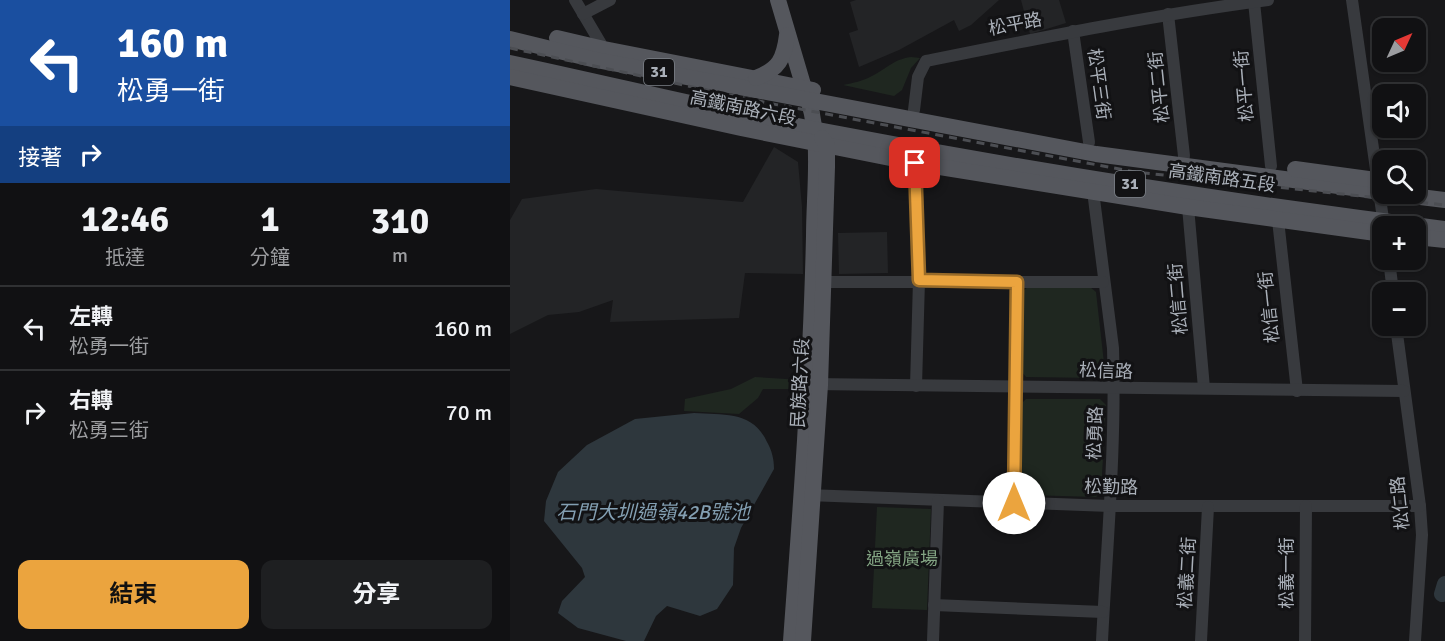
<!DOCTYPE html>
<html lang="zh-TW">
<head>
<meta charset="utf-8">
<style>
  body { margin:0; font-family:Signika,"Noto Sans TC",sans-serif; background:#1e1f21; color:#f1f3f6; height:100vh; display:flex; flex-direction:column; font-size:22px; white-space:nowrap }
  * { box-sizing:border-box; margin:0 }
  p { font-size:20px; color:#9c9da0 }
  .icon { flex:none; width:33px; height:33px; fill:none; stroke:currentColor; stroke-width:2; stroke-linecap:round; stroke-linejoin:round }
  .map { position:relative; flex:1; overflow:hidden }
  .side { display:flex; flex-direction:column; background:#111113; width:510px }
  .side>* { flex:none }
  .top-card { background:#1a4fa0; color:#fff; overflow:hidden }
  .needle { width:39px; rotate:46deg }
  .tools { position:absolute; left:862px; top:18px; display:grid; gap:12px }
  .tools a { display:grid; place-items:center; width:54px; height:54px; border-radius:12px; background:#111113; box-shadow:0 2px 4px #0004,0 0 0 2px #303133; font-size:30px }
  .pin { position:absolute; display:grid; place-items:center; width:51px; height:51px; color:#fff; margin:-26px; border-radius:12px; box-shadow:0 3px 9px #0006 }
  .me { position:absolute; width:66px; margin:-33px; rotate:0deg; stroke-linejoin:round; filter:drop-shadow(0 0 4px #0008) }
  .turn { display:flex; align-items:center; gap:21px; height:126px; padding:0 18px; font-size:27px }
  .turn .icon { width:78px; height:78px; stroke-width:2.5 }
  .turn b { display:block; font-size:42px; line-height:51px }
  .then { display:flex; align-items:center; height:57px; padding:0 18px; background:#0003; gap:12px; font-size:22px }
  .eta { display:flex; justify-content:space-evenly; align-items:center; height:102px; text-align:center }
  .eta b { font-size:36px; font-weight:700; line-height:42px }
  .primary-button { display:flex; gap:12px; margin-top:auto; padding:12px 18px }
  .primary-button a { flex:1; height:69px; border-radius:12px; background:#eba43e; color:#111; font-size:24px; font-weight:700; line-height:69px; text-align:center }
  .primary-button a+a { background:#1e1f21; color:#f1f3f6 }
  ul { padding:0; list-style:none }
  li { display:flex; align-items:center; gap:18px; height:84px; padding:0 18px; border-top:2px solid #303133 }
  li div { flex:1 }
  li b { display:block; font-size:22px }
  li em { font-style:normal }
  main { display:flex; flex:1; min-height:0 }
  .map>svg:first-child { display:block }
  .built { fill:#232426 }
  .green { fill:#1f2720 }
  .water { fill:#2e373d }
  .lines { fill:none; stroke-linecap:round; stroke-linejoin:round }
  .river { stroke:#2e373d; stroke-width:16 }
  .minor { stroke:#383a3e; stroke-width:12 }
  .major { stroke:#55575d; stroke-width:16 }
  .rail { stroke:#4c4e53; stroke-width:3; stroke-dasharray:8 6; stroke-linecap:butt }
  .route-casing { stroke:#996b28; stroke-width:15 }
  .route { stroke:#eba43e; stroke-width:10 }
  .labels { text-anchor:middle; dominant-baseline:central; stroke-width:6; stroke-linejoin:round; paint-order:stroke }
  .shield { fill:#121214; stroke:#7c8188; stroke-width:1.5 }
  .shield-label { font-size:16px; font-weight:bold; fill:#aab0b9 }
  .street-label { font-size:18px; fill:#aab0b9; stroke:#121214 }
  .park-label { font-size:18px; fill:#82a382; stroke:#121214 }
  .water-label { font-size:20px; font-style:italic; fill:#839fb2; stroke:#121214 }
</style>
</head>
<body>
<main>
<section class="side">
<div class="top-card">
<div class="turn"><svg class="icon" aria-label="left" viewBox="0 0 24 24"><path d="M17 20v-9H6M10 6l-5 5 5 5"/></svg><div><b>160 m</b>松勇一街</div></div>
<div class="then">接著<svg class="icon" aria-label="right" viewBox="0 0 24 24"><path d="M7 20v-9h11M14 6l5 5-5 5"/></svg></div>
</div>
<div class="eta">
<div><b>12:46</b><p>抵達</p></div>
<div><b>1</b><p>分鐘</p></div>
<div><b>310</b><p>m</p></div>
</div>
<ul>
<li><svg class="icon" aria-label="left" viewBox="0 0 24 24"><path d="M17 20v-9H6M10 6l-5 5 5 5"/></svg><div><b>左轉</b><p>松勇一街</p></div><em>160 m</em></li>
<li><svg class="icon" aria-label="right" viewBox="0 0 24 24"><path d="M7 20v-9h11M14 6l5 5-5 5"/></svg><div><b>右轉</b><p>松勇三街</p></div><em>70 m</em></li>
</ul>
<div class="primary-button"><a>結束</a><a>分享</a></div>
</section>
<div class="map">
<svg width="935" height="641" viewBox="0 0 935 641">
  <rect width="100%" height="100%" fill="#171719"/>
  <g class="built">
    <path d="M 346,0 L 489,0 L 461,25 L 449,31 L 444,20 L 389,50 L 349,67 L 339,33 L 348,30 L 340,2 Z"/>
    <path d="M 511,0 L 549,0 L 556,23 L 520,34 Z"/>
    <path d="M 264,147 L 288,162 L 292,207 L 293,274 L 235,273 L 229,318 L 100,322 L 103,300 L 69,312 L 38,315 L 0,334 L 0,220 L 12,199 L 86,189 L 233,202 Z"/>
    <path d="M 377,232 L 378,273 L 329,274 L 328,233 Z"/>
  </g>
  <g class="green">
    <path d="M 401,57 L 410,58 L 401,68 L 392,90 L 384,96 L 333,85 C 343,83 353,81 362,76 C 378,68 382,60 401,57 Z"/>
    <path d="M 518,287 L 580,287 L 586,292 L 595,372 L 588,378 L 516,377 L 512,372 L 513,291 Z"/>
    <path d="M 245,377 L 292,380 L 291,389 L 253,389 L 248,398 L 229,414 L 174,411 L 175,399 L 221,389 Z"/>
    <path d="M 516,399 L 590,399 L 596,405 L 591,492 L 586,497 L 516,495 L 511,490 L 511,404 Z"/>
    <path d="M 367,507 L 421,509 L 417,610 L 362,608 Z"/>
  </g>
  <path class="water" d="M 184,413 C 214,415 243,411 257,442 C 262,451 264,459 264,469 L 231,528 L 224,548 L 223,585 L 207,609 L 190,616 L 157,606 L 146,616 L 134,641 L 116,641 L 68,628 L 48,613 L 52,601 L 75,577 L 72,568 L 34,521 L 36,501 L 48,472 L 77,445 L 125,419 Z"/>
  <g class="lines">
    <path class="river" d="M 932,594 L 935,584"/>
    <g class="minor">
      <path d="M 65,0 L 94,49"/>
      <path d="M 842,0 L 874,226"/>
      <path d="M 744,2 L 761,166"/>
      <path d="M 73,14 L 100,0"/>
      <path d="M 658,14 L 674,156"/>
      <path d="M 563,31 L 579,142"/>
      <path d="M 404,110 L 408,77 L 416,61 C 530,38 643,15 758,0"/>
      <path d="M 405,163 L 409,280 L 406,386"/>
      <path d="M 583,191 L 603,348 C 606,446 597,543 592,641"/>
      <path d="M 678,207 L 694,388"/>
      <path d="M 768,220 L 787,391"/>
      <path d="M 879,260 L 883,292"/>
      <path d="M 306,282 L 593,282"/>
      <path d="M 886,326 L 910,506 L 912,535 L 905,641"/>
      <path d="M 302,384 C 499,387 696,390 894,391"/>
      <path d="M 297,495 L 600,506 L 910,506"/>
      <path d="M 504,503 L 507,282"/>
      <path d="M 424,605 L 593,612"/>
      <path d="M 423,641 L 428,501"/>
      <path d="M 691,641 L 698,507"/>
      <path d="M 795,641 L 796,506"/>
    </g>
    <g class="major">
      <path d="M 268,0 L 294,88 C 313,132 304,188 304,236 C 301,371 291,506 281,641"/>
      <path d="M 47,38 L 94,49 L 303,90"/>
      <path d="M 0,39 L 86,60 L 586,154 L 873,192"/>
      <path d="M 0,63 C 103,85 205,110 308,130 C 516,170 725,203 935,229"/>
      <path d="M 0,77 L 231,128 L 405,163 L 678,207 L 873,234"/>
      <path d="M 246,78 C 269,69 274,59 277,35"/>
      <path d="M 785,169 L 873,181"/>
      <path d="M 886,194 L 935,200"/>
      <path d="M 906,237 L 935,240"/>
      <path d="M 293,641 L 310,385 L 317,167 L 317,145 L 312,138"/>
    </g>
    <path class="rail" d="M 0,48 L 258,103 L 625,172 L 935,205"/>
  </g>
  <g class="lines">
    <g class="route-casing">
      <path id="route" d="M 405,163 L 409,280 L 507,282 L 504,503"/>
    </g>
    <use href="#route" class="route"/>
  </g>
  <g class="labels">
    <g class="shield">
      <rect x="134" y="59" width="30" height="26" rx="4.5"/>
      <rect x="605" y="171" width="30" height="26" rx="4.5"/>
    </g>
    <g class="shield-label">
      <text x="149" y="72">31</text>
      <text x="620" y="184">31</text>
    </g>
    <g class="street-label">
      <text transform="translate(505 24) rotate(-11)">松平路</text>
      <text transform="translate(589 84) rotate(82)">松平三街</text>
      <text transform="translate(734 86) rotate(-95)">松平一街</text>
      <text transform="translate(649 87) rotate(-96)">松平二街</text>
      <text transform="translate(233 108) rotate(12)">高鐵南路六段</text>
      <text transform="translate(712 178) rotate(8)">高鐵南路五段</text>
      <text transform="translate(668 299) rotate(-95)">松信二街</text>
      <text transform="translate(759 307) rotate(-96)">松信一街</text>
      <text transform="translate(596 371) rotate(2)">松信路</text>
      <text transform="translate(290 383) rotate(-87)">民族路六段</text>
      <text transform="translate(585 433) rotate(-88)">松勇路</text>
      <text transform="translate(601 487) rotate(1)">松勤路</text>
      <text transform="translate(890 503) rotate(-96)">松仁路</text>
      <text transform="translate(677 573) rotate(-87)">松義二街</text>
      <text transform="translate(777 573) rotate(-90)">松義一街</text>
    </g>
    <g class="park-label">
      <text x="392" y="559">過嶺廣場</text>
    </g>
    <g class="water-label">
      <text x="143" y="512">石門大圳過嶺42B號池</text>
    </g>
  </g>
</svg>
<div class="tools">
<a><svg class="needle" viewBox="-14 -14 28 28"><path d="M0-13l5 13h-10z" fill="#e53935"/><path d="M0 13l5-13h-10z" fill="#9c9da0"/></svg></a>
<a><svg class="icon" aria-label="sound" viewBox="0 0 24 24"><path d="M4 9h4l5-4v14l-5-4H4zM17 9q2 3 0 6"/></svg></a>
<a><svg class="icon" aria-label="search" viewBox="0 0 24 24"><circle cx="10" cy="10" r="6"/><path d="M15 15l6 6"/></svg></a>
<a>+</a>
<a>−</a>
</div>
<div class="pin" style="left:405px;top:163px;background:#d93025"><svg class="icon" aria-label="arrive" viewBox="0 0 24 24"><path d="M6 21V4h12l-3 4 3 4H6"/></svg></div>
<svg class="me" style="left:504px;top:503px" viewBox="-20 -20 40 40"><circle r="19" fill="#fff"/><path d="M0-13L10 11 0 6-10 11z" fill="#eba43e"/></svg>
</div>
</main>
</body>
</html>
